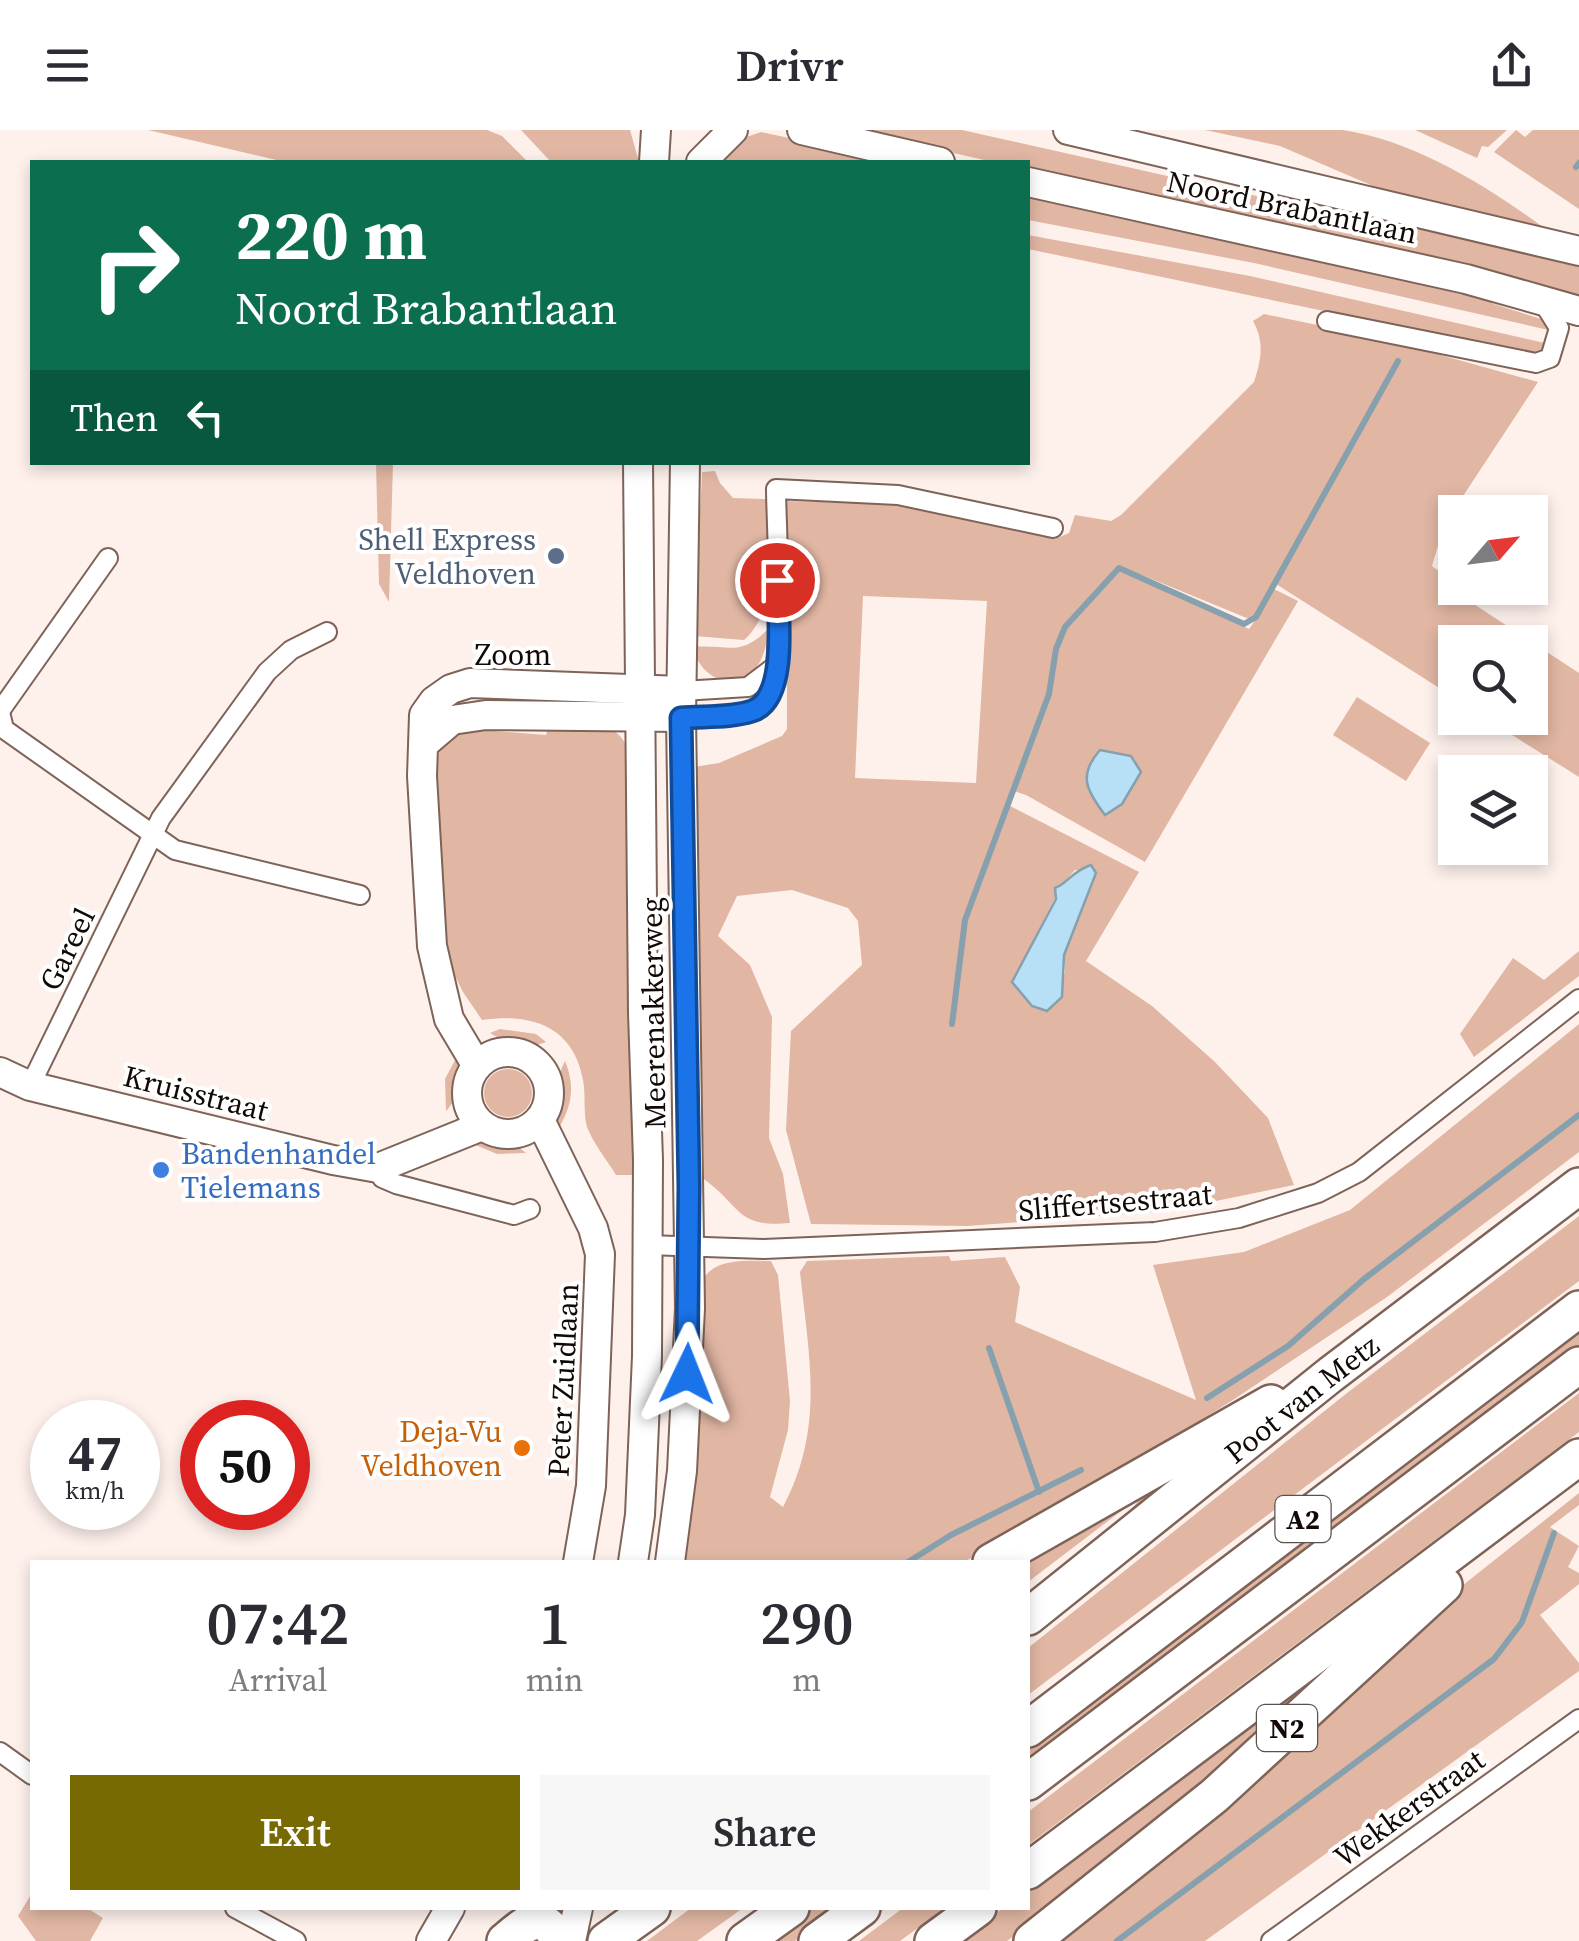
<!DOCTYPE html>
<html lang="en">
<head>
<meta charset="utf-8">
<style>
  body { margin:0; font-family:"Source Serif 4",serif; background:#f7f7f7; color:#2b2b33; height:100vh; display:flex; flex-direction:column; font-size:38px; white-space:nowrap }
  * { box-sizing:border-box; margin:0 }
  p { font-size:32px; color:#7c7c81 }
  .icon { flex:none; width:55px; height:55px; fill:none; stroke:currentColor; stroke-width:2; stroke-linecap:round; stroke-linejoin:round }
  .map { position:relative; flex:1; overflow:hidden }
  .details { position:absolute; left:30px; top:1430px; width:1000px; height:350px; display:flex; flex-direction:column; background:#fff; border-radius:0px; box-shadow:0 5px 15px #0003 }
  .details>* { flex:none }
  .hud { position:absolute; left:30px; top:30px; width:1000px; height:305px; border-radius:0px; box-shadow:0 5px 15px #0003; background:#0b6e4f; color:#fff; overflow:hidden }
  .needle { width:65px; rotate:62deg }
  .fabs { position:absolute; left:1438px; top:365px; display:grid; gap:20px }
  .fabs a { display:grid; place-items:center; width:110px; height:110px; border-radius:0px; background:#fff; box-shadow:0 5px 15px #0003; font-size:50px }
  .speed { position:absolute; left:30px; top:1270px; display:flex; gap:20px; font-size:50px; font-weight:700; text-align:center }
  .speed>* { display:grid; place-content:center; width:130px; height:130px; border-radius:50%; background:#fff; box-shadow:0 5px 15px #0003; line-height:1 }
  .speed small { font-size:25px; font-weight:400 }
  .speed .limit { border:15px solid #d22; background:#fff; color:#111 }
  .pin { position:absolute; display:grid; place-items:center; width:85px; height:85px; color:#fff; margin:-42px; border:5px solid #fff; border-radius:50%; box-shadow:0 2px 10px #0007 }
  .me { position:absolute; width:110px; margin:-55px; rotate:2deg; stroke-linejoin:round; filter:drop-shadow(0 0 8px #0008) }
  .turn { display:flex; align-items:center; gap:35px; height:210px; padding:0 40px; font-size:45px }
  .turn .icon { width:130px; height:130px; stroke-width:2.5 }
  .turn b { display:block; font-size:70px; line-height:85px }
  .then { display:flex; align-items:center; height:95px; padding:0 40px; background:#0003; gap:20px; font-size:38px }
  .eta { display:flex; justify-content:space-evenly; align-items:center; height:170px; text-align:center }
  .eta b { font-size:60px; font-weight:600; line-height:70px }
  .button { display:flex; gap:20px; margin-top:auto; padding:20px 40px }
  .button a { flex:1; height:115px; border-radius:0px; background:#776a02; color:#fff; font-size:40px; font-weight:600; line-height:115px; text-align:center }
  .button a+a { background:#f7f7f7; color:#2b2b33 }
  header { display:flex; justify-content:space-between; align-items:center; height:130px; padding:0 40px; background:#fff; font-size:45px; font-weight:600 }
  .map>svg:first-child { display:block }
  .green { fill:#e1b6a3; fill-rule:evenodd }
  .water { fill:#b7e0f6; stroke:#86a0ae; stroke-width:2.5 }
  .lines { fill:none; stroke-linecap:round; stroke-linejoin:round }
  .stream { stroke:#86a0ae; stroke-width:6 }
  .street-casing { stroke:#7e6358; stroke-width:22 }
  .secondary-casing { stroke:#7e6358; stroke-width:32 }
  .highway-casing { stroke:#7e6358; stroke-width:40 }
  .street { stroke:#fff; stroke-width:18 }
  .secondary { stroke:#fff; stroke-width:28 }
  .highway { stroke:#fff; stroke-width:35 }
  .route-casing { stroke:#114b97; stroke-width:25 }
  .route { stroke:#1a73e8; stroke-width:18 }
  .service-dot { fill:#5c6f8a; stroke:#fff; stroke-width:4 }
  .shop-dot { fill:#3f7fe0; stroke:#fff; stroke-width:4 }
  .food-dot { fill:#e8710a; stroke:#fff; stroke-width:4 }
  .labels { text-anchor:middle; dominant-baseline:central; stroke-width:8; stroke-linejoin:round; paint-order:stroke }
  .shield { fill:#fff; stroke:#595350; stroke-width:2.5 }
  .shield-label { font-size:28px; font-weight:bold; fill:#120905 }
  .street-label { font-size:30px; fill:#120905; stroke:#fff }
  .service-label { font-size:30px; fill:#4e5e75; stroke:#fff; text-anchor:end }
  .shop-label { font-size:30px; fill:#366cbe; stroke:#fff; text-anchor:start }
  .food-label { font-size:30px; fill:#c56008; stroke:#fff; text-anchor:end }
</style>
</head>
<body>
<header><svg class="icon" aria-label="menu" viewBox="0 0 24 24"><path d="M4 6h16M4 12h16M4 18h16"/></svg>Drivr<svg class="icon" aria-label="share" viewBox="0 0 24 24"><path d="M12 15V3M7 8l5-5 5 5M5 13v7h14v-7"/></svg></header>
<div class="map">
<svg width="1579" height="1811" viewBox="0 0 1579 1811">
  <rect width="100%" height="100%" fill="#fef1ec"/>
  <g class="green">
    <path d="M 148,0 L 487,0 L 502,6 L 528,32 L 285,32 Z"/>
    <path d="M 521,0 L 630,0 L 639,32 L 551,32 Z"/>
    <path d="M 852,0 L 962,0 L 1337,84 L 1387,82 L 1579,132 L 1579,168 L 1028,41 L 1028,32 L 993,32 Z"/>
    <path d="M 1205,0 C 1247,0 1302,0 1343,0 C 1415,11 1485,55 1543,97 L 1541,100 L 1380,59 L 1280,16 Z"/>
    <path d="M 1415,0 L 1507,0 L 1488,17 L 1482,16 L 1477,28 Z"/>
    <path d="M 1516,0 L 1525,7 L 1533,0 L 1579,0 L 1579,79 L 1494,22 Z"/>
    <path d="M 761,2 L 903,32 L 717,32 L 735,11 Z"/>
    <path d="M 1028,60 L 1450,152 L 1494,174 L 1544,190 L 1553,201 L 1254,133 L 1028,90 Z"/>
    <path d="M 1028,105 L 1250,146 L 1549,214 L 1546,220 L 1534,225 L 1028,119 Z"/>
    <path d="M 1264,184 L 1376,207 L 1538,252 L 1444,395 L 1432,436 L 1449,449 L 1460,465 L 1579,543 L 1579,647 L 1485,588 L 1530,588 L 1530,512 L 1455,512 L 1455,568 L 1276,454 L 1274,459 L 1298,471 L 1145,732 L 1026,665 L 1014,661 L 1008,675 L 1139,742 L 1086,831 L 1152,876 L 1215,932 L 1268,988 L 1294,1055 L 1167,1081 L 967,1096 L 811,1094 L 786,1000 L 791,901 L 862,835 L 858,791 L 848,778 L 792,760 L 737,766 L 718,806 L 750,835 L 772,887 L 769,1008 L 783,1044 L 790,1093 C 736,1098 742,1077 704,1049 L 694,637 L 719,633 L 782,606 L 787,599 L 787,371 L 896,374 L 1055,409 L 1069,403 L 1075,385 L 1111,391 L 1121,385 L 1254,252 C 1261,230 1265,213 1253,191 ZM 1142,445 L 1254,491 L 1254,492 L 1249,499 ZM 863,466 L 987,471 L 976,653 L 855,648 ZM 1075,740 L 1096,743 L 1064,825 L 1065,844 L 1012,852 L 1061,756 Z"/>
    <path d="M 376,333 L 393,333 L 389,472 L 379,454 Z"/>
    <path d="M 715,341 L 720,353 L 733,368 L 766,369 C 767,413 780,480 744,510 L 694,506 C 694,451 700,397 702,342 Z"/>
    <path d="M 769,498 C 767,513 764,531 752,542 C 728,563 698,544 693,517 C 730,514 740,528 769,498 Z"/>
    <path d="M 1357,567 L 1430,613 L 1406,651 L 1333,605 Z"/>
    <path d="M 549,594 C 580,594 619,586 629,623 L 635,1045 L 616,1045 C 607,1030 593,1013 587,997 C 583,983 586,965 583,950 C 573,895 530,883 482,890 L 463,862 L 447,830 L 434,637 C 441,617 445,603 467,599 L 546,605 Z"/>
    <path d="M 1579,821 L 1579,846 L 1474,927 L 1460,904 L 1513,828 L 1544,850 Z"/>
    <path d="M 1579,894 L 1579,1022 L 1387,1167 L 1236,1268 L 1085,1363 L 964,1432 L 680,1432 C 700,1342 699,1249 699,1157 C 710,1127 743,1131 771,1131 L 778,1145 L 790,1271 L 788,1300 L 770,1367 L 783,1377 C 825,1297 809,1228 800,1142 L 807,1131 L 949,1126 L 951,1131 L 1005,1127 L 1020,1157 L 1015,1192 L 1196,1270 L 1153,1135 L 1244,1122 L 1350,1080 Z"/>
    <path d="M 500,899 L 536,904 L 546,912 C 526,920 507,913 490,903 Z"/>
    <path d="M 461,919 C 464,941 462,964 446,981 L 445,949 Z"/>
    <path d="M 565,931 C 577,960 570,981 554,1006 C 552,983 554,952 565,931 Z"/>
    <circle cx="508" cy="963" r="24"/>
    <path d="M 486,1007 L 516,1015 L 526,1023 L 497,1024 L 466,1011 Z"/>
    <path d="M 1579,1086 L 1579,1151 L 1028,1565 L 1028,1518 L 1347,1263 Z"/>
    <path d="M 1579,1196 L 1579,1218 L 1028,1636 L 1028,1614 Z"/>
    <path d="M 1579,1263 L 1579,1302 L 1028,1715 L 1028,1682 Z"/>
    <path d="M 1253,1287 L 1103,1409 L 1150,1359 L 1028,1452 L 1028,1432 L 1001,1432 Z"/>
    <path d="M 1579,1363 L 1579,1375 L 1550,1397 L 1579,1416 L 1568,1437 L 1579,1443 L 1579,1454 L 1540,1485 L 1579,1533 L 1579,1541 L 1205,1811 L 1042,1811 L 1443,1471 Z"/>
    <path d="M 1437,1450 L 1208,1664 L 1007,1811 L 958,1811 L 1003,1778 L 1028,1778 L 1028,1759 Z"/>
    <path d="M 32,1763 L 32,1778 L 87,1778 L 103,1788 L 90,1811 L 36,1811 L 18,1786 Z"/>
    <path d="M 691,1778 L 743,1778 L 697,1811 L 647,1811 Z"/>
    <path d="M 811,1778 L 840,1778 L 795,1811 L 766,1811 Z"/>
    <path d="M 903,1778 L 945,1778 L 900,1811 L 859,1811 Z"/>
  </g>
  <g class="water">
    <path d="M 1100,620 L 1131,626 L 1141,642 L 1122,674 L 1105,685 C 1086,660 1078,645 1100,620 Z"/>
    <path d="M 1091,735 L 1096,743 L 1064,825 L 1062,867 L 1047,881 L 1032,876 L 1012,852 L 1056,769 L 1055,758 C 1067,754 1072,741 1091,735 Z"/>
  </g>
  <g class="lines">
    <g class="stream">
      <path d="M 1576,37 L 1579,33"/>
      <path d="M 952,894 L 965,790 L 1049,564 L 1056,519 L 1065,497 L 1119,438 L 1244,494 L 1256,487 L 1398,231"/>
      <path d="M 989,1218 L 1039,1362"/>
      <path d="M 1207,1268 L 1288,1216 L 1364,1149 L 1579,985"/>
      <path d="M 908,1432 L 951,1405 L 1081,1340"/>
      <path d="M 1117,1811 L 1494,1529 L 1522,1492 L 1554,1403"/>
    </g>
    <g class="street-casing">
      <g id="street">
        <path d="M 1327,191 L 1536,233 L 1550,228 L 1559,198 L 1542,171"/>
        <path d="M 682,561 L 748,557 L 777,535"/>
        <path d="M 0,581 L 108,428"/>
        <path d="M 0,582 L 4,599 L 175,720 L 360,765"/>
        <path d="M 681,587 C 705,586 746,590 764,574 C 787,553 776,396 776,359 L 898,365 L 1053,398"/>
        <path d="M 30,956 L 161,688 L 267,542 L 291,520 L 327,502"/>
        <path d="M 378,1038 L 382,1048 L 396,1054 L 514,1085 L 530,1079"/>
        <path d="M 647,1115 L 764,1119 L 1155,1102 L 1239,1088 L 1318,1063 L 1359,1042 L 1579,869"/>
        <path d="M 0,1622 L 32,1645"/>
        <path d="M 235,1778 L 296,1811"/>
        <path d="M 1271,1811 L 1579,1589"/>
      </g>
    </g>
    <g class="secondary-casing">
      <g id="secondary">
        <path d="M 802,0 L 940,32"/>
        <path d="M 1068,0 L 1579,121"/>
        <path d="M 654,32 L 656,0"/>
        <path d="M 701,32 L 733,0"/>
        <path d="M 1028,52 L 1466,149 L 1579,181"/>
        <path d="M 425,613 L 452,590 L 486,585 L 681,587"/>
        <circle cx="508" cy="963" r="41"/>
        <path d="M 477,936 L 449,889 L 432,816 L 422,646 L 424,585 L 434,571 L 451,559 L 470,553 L 682,561"/>
        <path d="M 0,942 L 30,956 L 333,1030 L 378,1038 L 482,996"/>
        <path d="M 540,990 L 593,1098 L 600,1124 L 591,1356 L 578,1432"/>
        <path d="M 633,1432 L 640,1385 L 647,1226 L 648,1030 L 643,883 L 638,332"/>
        <path d="M 670,1432 L 682,1341 L 690,1178 L 681,587 L 685,332"/>
        <path d="M 431,1811 L 450,1778"/>
        <path d="M 571,1811 L 578,1778"/>
      </g>
    </g>
    <g class="highway-casing">
      <g id="highway">
        <path d="M 991,1432 L 1271,1273"/>
        <path id="s1" d="M 1028,1487 L 1330,1245 L 1579,1056"/>
        <path d="M 1028,1599 L 1579,1179"/>
        <path d="M 1028,1652 L 1579,1235"/>
        <path d="M 1028,1741 L 1579,1327"/>
        <path d="M 505,1811 C 528,1792 541,1778 560,1811"/>
        <path d="M 606,1811 L 652,1778"/>
        <path d="M 745,1811 L 791,1778"/>
        <path d="M 817,1811 L 862,1778"/>
        <path d="M 933,1811 L 978,1778"/>
        <path d="M 1032,1811 L 1214,1666 L 1444,1455"/>
      </g>
    </g>
    <use href="#street" class="street"/>
    <use href="#secondary" class="secondary"/>
    <use href="#highway" class="highway"/>
  </g>
  <g class="lines">
    <g class="route-casing">
      <path id="route" d="M 687,1244 L 689,1056 L 681,588 C 703,586 731,588 752,581 C 789,569 778,482 777,450"/>
    </g>
    <use href="#route" class="route"/>
  </g>
  <circle class="service-dot" cx="556" cy="426" r="10"/>
  <circle class="shop-dot" cx="161" cy="1040" r="10"/>
  <circle class="food-dot" cx="522" cy="1318" r="10"/>
  <g class="labels">
    <g class="shield">
      <rect x="1275.5" y="1366" width="55" height="46" rx="8"/>
      <rect x="1257" y="1575" width="60" height="46" rx="8"/>
    </g>
    <g class="shield-label">
      <text x="1303" y="1389">A2</text>
      <text x="1287" y="1598">N2</text>
    </g>
    <g class="street-label">
      <text transform="translate(1292 77) rotate(12)">Noord Brabantlaan</text>
      <text x="513" y="524">Zoom</text>
      <text transform="translate(67 819) rotate(-64)">Gareel</text>
      <text transform="translate(653 883) rotate(-91)">Meerenakkerweg</text>
      <text transform="translate(196 963) rotate(14)">Kruisstraat</text>
      <text transform="translate(1115 1072) rotate(-5)">Sliffertsestraat</text>
      <text transform="translate(563 1250) rotate(-87)">Peter Zuidlaan</text>
      <text stroke="none"><textPath href="#s1" startOffset="350">Poot van Metz</textPath></text>
      <text transform="translate(1409 1678) rotate(-36)">Wekkerstraat</text>
    </g>
    <g class="service-label">
      <text x="536" y="409">Shell Express<tspan x="536" dy="34">Veldhoven</tspan></text>
    </g>
    <g class="shop-label">
      <text x="181" y="1023">Bandenhandel<tspan x="181" dy="34">Tielemans</tspan></text>
    </g>
    <g class="food-label">
      <text x="502" y="1301">Deja-Vu<tspan x="502" dy="34">Veldhoven</tspan></text>
    </g>
  </g>
</svg>
<div class="fabs">
<a><svg class="needle" viewBox="-14 -14 28 28"><path d="M0-13l5 13h-10z" fill="#e53935"/><path d="M0 13l5-13h-10z" fill="#7c7c81"/></svg></a>
<a><svg class="icon" aria-label="search" viewBox="0 0 24 24"><circle cx="10" cy="10" r="6"/><path d="M15 15l6 6"/></svg></a>
<a><svg class="icon" aria-label="layers" viewBox="0 0 24 24"><path d="M12 4l9 5-9 5-9-5zM3 14l9 5 9-5"/></svg></a>
</div>
<div class="speed"><div>47<small>km/h</small></div><div class="limit">50</div></div>
<div class="pin" style="left:777px;top:450px;background:#d93025"><svg class="icon" aria-label="arrive" viewBox="0 0 24 24"><path d="M6 21V4h12l-3 4 3 4H6"/></svg></div>
<svg class="me" style="left:687px;top:1244px" viewBox="-20 -20 40 40"><path d="M0-17L14 15 0 8-14 15z" fill="#1a73e8" stroke="#fff" stroke-width="4"/></svg>
<div class="hud">
<div class="turn"><svg class="icon" aria-label="right" viewBox="0 0 24 24"><path d="M7 20v-9h11M14 6l5 5-5 5"/></svg><div><b>220 m</b>Noord Brabantlaan</div></div>
<div class="then">Then<svg class="icon" aria-label="left" viewBox="0 0 24 24"><path d="M17 20v-9H6M10 6l-5 5 5 5"/></svg></div>
</div>
<section class="details">
<div class="eta">
<div><b>07:42</b><p>Arrival</p></div>
<div><b>1</b><p>min</p></div>
<div><b>290</b><p>m</p></div>
</div>
<div class="button"><a>Exit</a><a>Share</a></div>
</section>
</div>
</body>
</html>
